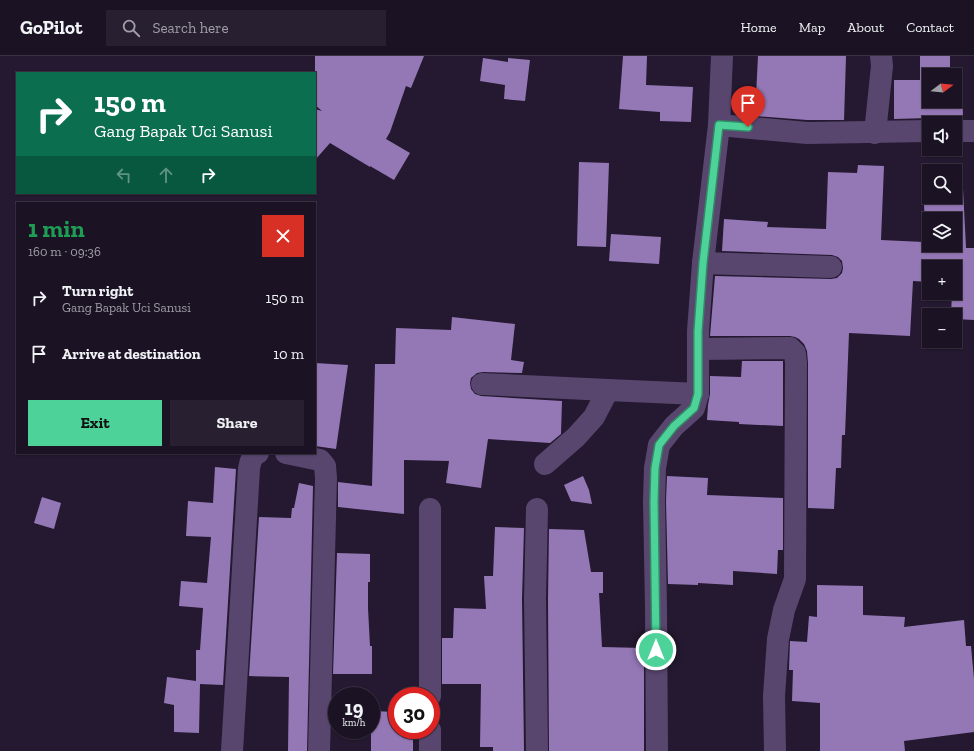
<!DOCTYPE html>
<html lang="en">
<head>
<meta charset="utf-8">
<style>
  body { margin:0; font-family:"Zilla Slab",serif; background:#282031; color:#f1f3f6; height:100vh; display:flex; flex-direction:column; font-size:15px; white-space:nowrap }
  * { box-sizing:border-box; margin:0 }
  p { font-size:13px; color:#a09ea6 }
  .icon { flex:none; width:22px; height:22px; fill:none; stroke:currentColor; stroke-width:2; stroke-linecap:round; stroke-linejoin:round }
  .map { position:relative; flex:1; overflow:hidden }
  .panel { position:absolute; left:16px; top:146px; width:300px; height:252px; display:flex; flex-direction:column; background:#1b1324; border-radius:0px; box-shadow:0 1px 3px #0004,0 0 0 1px #393241 }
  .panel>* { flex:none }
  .hud { position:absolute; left:16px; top:16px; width:300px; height:122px; border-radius:0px; box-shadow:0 1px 3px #0004,0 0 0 1px #393241; background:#0b6e4f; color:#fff; overflow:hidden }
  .needle { width:26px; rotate:74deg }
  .fabs { position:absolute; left:922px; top:12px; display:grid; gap:8px }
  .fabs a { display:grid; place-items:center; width:40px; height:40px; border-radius:0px; background:#1b1324; box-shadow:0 1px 3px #0004,0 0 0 1px #393241; font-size:20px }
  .speed { position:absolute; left:328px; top:631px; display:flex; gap:8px; font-size:20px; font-weight:700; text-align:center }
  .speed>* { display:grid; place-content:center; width:52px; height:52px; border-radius:50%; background:#1b1324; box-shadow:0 1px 3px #0004,0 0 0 1px #393241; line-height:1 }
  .speed small { font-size:10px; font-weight:400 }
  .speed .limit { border:6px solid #d22; background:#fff; color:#111 }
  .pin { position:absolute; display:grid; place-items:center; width:34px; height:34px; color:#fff; margin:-41px -17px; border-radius:50% 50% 50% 0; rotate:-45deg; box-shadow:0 0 4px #0007 }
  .pin .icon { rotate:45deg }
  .me { position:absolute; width:44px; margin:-22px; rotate:0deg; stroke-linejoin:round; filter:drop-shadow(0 0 3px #0008) }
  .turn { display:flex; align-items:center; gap:14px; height:84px; padding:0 12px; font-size:18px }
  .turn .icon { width:52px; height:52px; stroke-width:2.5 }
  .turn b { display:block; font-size:28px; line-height:34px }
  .lanes { display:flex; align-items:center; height:38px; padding:0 12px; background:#0003; justify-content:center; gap:20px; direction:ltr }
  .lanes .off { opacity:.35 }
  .round { display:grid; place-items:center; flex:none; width:42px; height:42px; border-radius:0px; background:#282031 }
  .headline { display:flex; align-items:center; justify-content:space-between; height:68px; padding:0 12px }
  h1 { font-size:24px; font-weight:800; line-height:30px; color:#1e9e55 }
  .primary-button { display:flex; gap:8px; margin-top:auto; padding:8px 12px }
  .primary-button a { flex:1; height:46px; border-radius:0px; background:#4dd39a; color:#111; font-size:16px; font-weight:800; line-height:46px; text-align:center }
  .primary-button a+a { background:#282031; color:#f1f3f6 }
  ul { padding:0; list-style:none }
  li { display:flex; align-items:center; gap:12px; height:56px; padding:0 12px }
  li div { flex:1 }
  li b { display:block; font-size:15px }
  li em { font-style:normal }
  header { display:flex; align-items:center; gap:24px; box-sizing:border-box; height:56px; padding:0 20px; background:#1b1324; border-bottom:1px solid #393241 }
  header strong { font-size:19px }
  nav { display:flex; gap:22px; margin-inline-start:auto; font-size:14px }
  .search { width:280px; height:36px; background:#282031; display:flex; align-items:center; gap:10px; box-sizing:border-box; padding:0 14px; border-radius:0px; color:#a09ea6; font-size:15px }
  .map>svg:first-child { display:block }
  .building { fill:#9478b6; fill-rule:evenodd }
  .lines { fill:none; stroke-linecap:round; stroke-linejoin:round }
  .minor { stroke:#59466f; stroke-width:22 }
  .route-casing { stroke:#328964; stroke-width:10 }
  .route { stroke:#4dd39a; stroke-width:7 }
</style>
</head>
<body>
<header>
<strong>GoPilot</strong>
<div class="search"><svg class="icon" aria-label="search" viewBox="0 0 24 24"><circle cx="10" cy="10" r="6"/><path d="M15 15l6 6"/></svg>Search here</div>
<nav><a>Home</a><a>Map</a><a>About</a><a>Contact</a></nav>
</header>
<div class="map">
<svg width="974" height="695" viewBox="0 0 974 695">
  <rect width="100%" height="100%" fill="#241930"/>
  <g class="building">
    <path d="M 315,0 L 424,0 L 411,32 L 406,30 L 390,76 L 386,83 L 410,97 L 394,124 L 370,110 L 370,111 L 330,87 L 315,104 L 315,53 L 322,55 L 315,49 Z"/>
    <path d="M 623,0 L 647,0 L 646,29 L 693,31 L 691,66 L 660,65 L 660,56 L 619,53 Z"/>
    <path d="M 758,0 L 846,0 L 844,64 L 807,64 L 755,60 Z"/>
    <path d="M 920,0 L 950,0 L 950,19 L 929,19 L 929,45 L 955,45 L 955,23 L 962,23 L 963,62 L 955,63 L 949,64 L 946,67 L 938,67 L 935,64 L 929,62 L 894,63 L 894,24 L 920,24 Z"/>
    <path d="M 483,2 L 508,6 L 508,2 L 530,4 L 525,45 L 504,43 L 505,29 L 480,25 Z"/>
    <path d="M 579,106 L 609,107 L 606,191 L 577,190 Z"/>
    <path d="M 858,109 L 884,110 L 881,184 L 924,186 L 925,166 L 922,116 L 929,115 L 929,141 L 955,141 L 955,115 L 931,115 L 962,113 L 966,192 L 974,192 L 974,264 L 955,263 L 955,259 L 951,259 L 952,237 L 955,237 L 955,211 L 929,211 L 929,226 L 913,225 L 910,280 L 849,277 L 845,379 L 842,379 L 841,412 L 836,412 L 834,453 L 808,452 L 808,307 L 807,295 L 804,288 L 799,283 L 795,281 L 790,280 L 710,280 L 715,220 L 831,223 L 837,222 L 842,217 L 843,212 L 842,205 L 838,201 L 832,199 L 722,195 L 724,163 L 768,166 L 767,171 L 826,173 L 828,116 L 857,117 ZM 929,163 L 955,163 L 955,189 L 929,189 Z"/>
    <path d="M 611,178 L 661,181 L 659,208 L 609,205 Z"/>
    <path d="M 452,261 L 515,268 L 511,304 L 524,306 L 522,317 L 483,316 L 477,317 L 471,322 L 470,327 L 471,333 L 475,338 L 481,340 L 562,345 L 561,378 L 550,387 L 488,383 L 481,432 L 446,427 L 449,405 L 404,404 L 404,458 L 338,451 L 338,426 L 372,430 L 375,308 L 395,308 L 396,272 L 451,274 Z"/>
    <path d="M 742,305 L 783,305 L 783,370 L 739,368 L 739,366 L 707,364 L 708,349 L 710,338 L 710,320 L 741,321 Z"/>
    <path d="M 315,307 L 348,309 L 336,393 L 315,390 Z"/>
    <path d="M 215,411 L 236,413 L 223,629 L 200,628 L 199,677 L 174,676 L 174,649 L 164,647 L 167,621 L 196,625 L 196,594 L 200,594 L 203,552 L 179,550 L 181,525 L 207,527 L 211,481 L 186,480 L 188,445 L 213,447 Z"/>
    <path d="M 583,420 L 589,434 L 592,448 L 571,445 L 564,429 Z"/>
    <path d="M 667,420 L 708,422 L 707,439 L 783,442 L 783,494 L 778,494 L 777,518 L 733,515 L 733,529 L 698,527 L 698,529 L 668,528 L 666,445 Z"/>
    <path d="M 299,427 L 313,430 L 307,695 L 288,695 L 289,621 L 249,620 L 259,461 L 291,462 L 292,452 L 294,452 Z"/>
    <path d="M 42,441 L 61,447 L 54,473 L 34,467 Z"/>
    <path d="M 495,471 L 524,472 L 522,543 L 524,695 L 493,695 L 493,691 L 480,691 L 481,628 L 442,628 L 442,582 L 453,582 L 454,552 L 486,553 L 484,520 L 493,520 Z"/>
    <path d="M 549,473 L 584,474 L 591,516 L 603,516 L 603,537 L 599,537 L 602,591 L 644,592 L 644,695 L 549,695 L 548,543 Z"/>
    <path d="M 337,497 L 370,498 L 370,526 L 368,526 L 368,552 L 370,590 L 372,590 L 372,618 L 333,618 Z"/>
    <path d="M 817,529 L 863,530 L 863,559 L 905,561 L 904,571 L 964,564 L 966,590 L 971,590 L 974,623 L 974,676 L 904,685 L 905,695 L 820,695 L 820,647 L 792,645 L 793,614 L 789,614 L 790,585 L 807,586 L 809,560 L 817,561 Z"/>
    <path d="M 371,655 L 397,656 L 397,674 L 413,674 L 413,695 L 371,695 Z"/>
  </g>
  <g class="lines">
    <g class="minor">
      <path d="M 719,69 L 807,77 L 929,75"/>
      <path d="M 955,75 L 974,75"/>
      <path d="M 875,77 L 882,10 L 881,0"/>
      <path d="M 703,207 L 831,211"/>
      <path d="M 699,293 L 790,292 L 795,297 L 796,307 L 795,523 L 784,554 L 778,583 L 774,640 L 775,695"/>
      <path d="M 482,328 L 608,334 L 698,338"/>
      <path d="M 286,397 L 320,404 L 325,410 L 326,422 L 319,695"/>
      <path d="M 545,408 L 576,381 L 594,361 L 608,334"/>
      <path d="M 537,453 L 535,543 L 537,695"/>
      <path d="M 430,640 L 430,453"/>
      <path d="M 232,695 L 249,413 C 250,407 251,400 258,397"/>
      <path d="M 430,695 L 430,674"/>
      <path d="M 657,695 L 656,551 L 654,445 L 655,412 L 659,389 L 674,370 L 694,352 L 698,338 L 698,275 L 703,207 L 719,69 L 722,0"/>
    </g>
  </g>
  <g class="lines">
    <g class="route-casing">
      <path id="route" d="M 656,594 L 654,445 L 655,412 L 659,389 L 674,370 L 694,352 L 698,338 L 698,275 L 703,207 L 719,69 L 748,71"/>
    </g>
    <use href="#route" class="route"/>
  </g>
</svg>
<div class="fabs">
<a><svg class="needle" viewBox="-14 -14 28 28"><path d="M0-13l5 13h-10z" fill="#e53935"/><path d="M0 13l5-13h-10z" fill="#a09ea6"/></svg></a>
<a><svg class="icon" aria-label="sound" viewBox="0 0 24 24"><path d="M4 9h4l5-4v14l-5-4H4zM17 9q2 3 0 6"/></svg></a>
<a><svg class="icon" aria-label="search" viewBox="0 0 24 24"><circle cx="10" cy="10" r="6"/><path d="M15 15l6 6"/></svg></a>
<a><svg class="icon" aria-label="layers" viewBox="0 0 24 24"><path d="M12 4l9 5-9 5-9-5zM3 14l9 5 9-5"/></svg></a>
<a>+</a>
<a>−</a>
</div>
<div class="speed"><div>19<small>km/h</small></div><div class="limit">30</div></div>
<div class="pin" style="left:748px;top:71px;background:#d93025"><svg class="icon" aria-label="arrive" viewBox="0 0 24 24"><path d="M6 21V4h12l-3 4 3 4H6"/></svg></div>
<svg class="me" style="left:656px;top:594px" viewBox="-20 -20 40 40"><circle r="17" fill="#4dd39a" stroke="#fff" stroke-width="3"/><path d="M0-11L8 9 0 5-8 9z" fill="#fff"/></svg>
<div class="hud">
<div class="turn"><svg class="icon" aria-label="right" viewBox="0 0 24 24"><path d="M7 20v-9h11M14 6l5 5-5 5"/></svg><div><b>150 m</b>Gang Bapak Uci Sanusi</div></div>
<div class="lanes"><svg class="icon off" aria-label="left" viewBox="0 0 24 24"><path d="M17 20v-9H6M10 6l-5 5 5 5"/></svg><svg class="icon off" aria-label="ahead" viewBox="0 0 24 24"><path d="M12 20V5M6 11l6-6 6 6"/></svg><svg class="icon" aria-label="right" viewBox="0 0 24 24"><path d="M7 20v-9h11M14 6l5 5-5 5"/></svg></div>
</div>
<section class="panel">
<div class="headline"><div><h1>1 min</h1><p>160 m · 09:36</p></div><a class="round" style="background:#d93025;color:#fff"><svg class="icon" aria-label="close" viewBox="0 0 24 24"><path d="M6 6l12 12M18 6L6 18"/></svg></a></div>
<ul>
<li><svg class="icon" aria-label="right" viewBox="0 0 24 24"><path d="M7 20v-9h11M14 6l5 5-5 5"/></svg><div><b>Turn right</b><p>Gang Bapak Uci Sanusi</p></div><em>150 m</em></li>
<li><svg class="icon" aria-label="arrive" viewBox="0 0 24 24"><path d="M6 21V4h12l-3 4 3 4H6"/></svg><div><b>Arrive at destination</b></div><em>10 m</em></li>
</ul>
<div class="primary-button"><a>Exit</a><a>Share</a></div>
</section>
</div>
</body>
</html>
